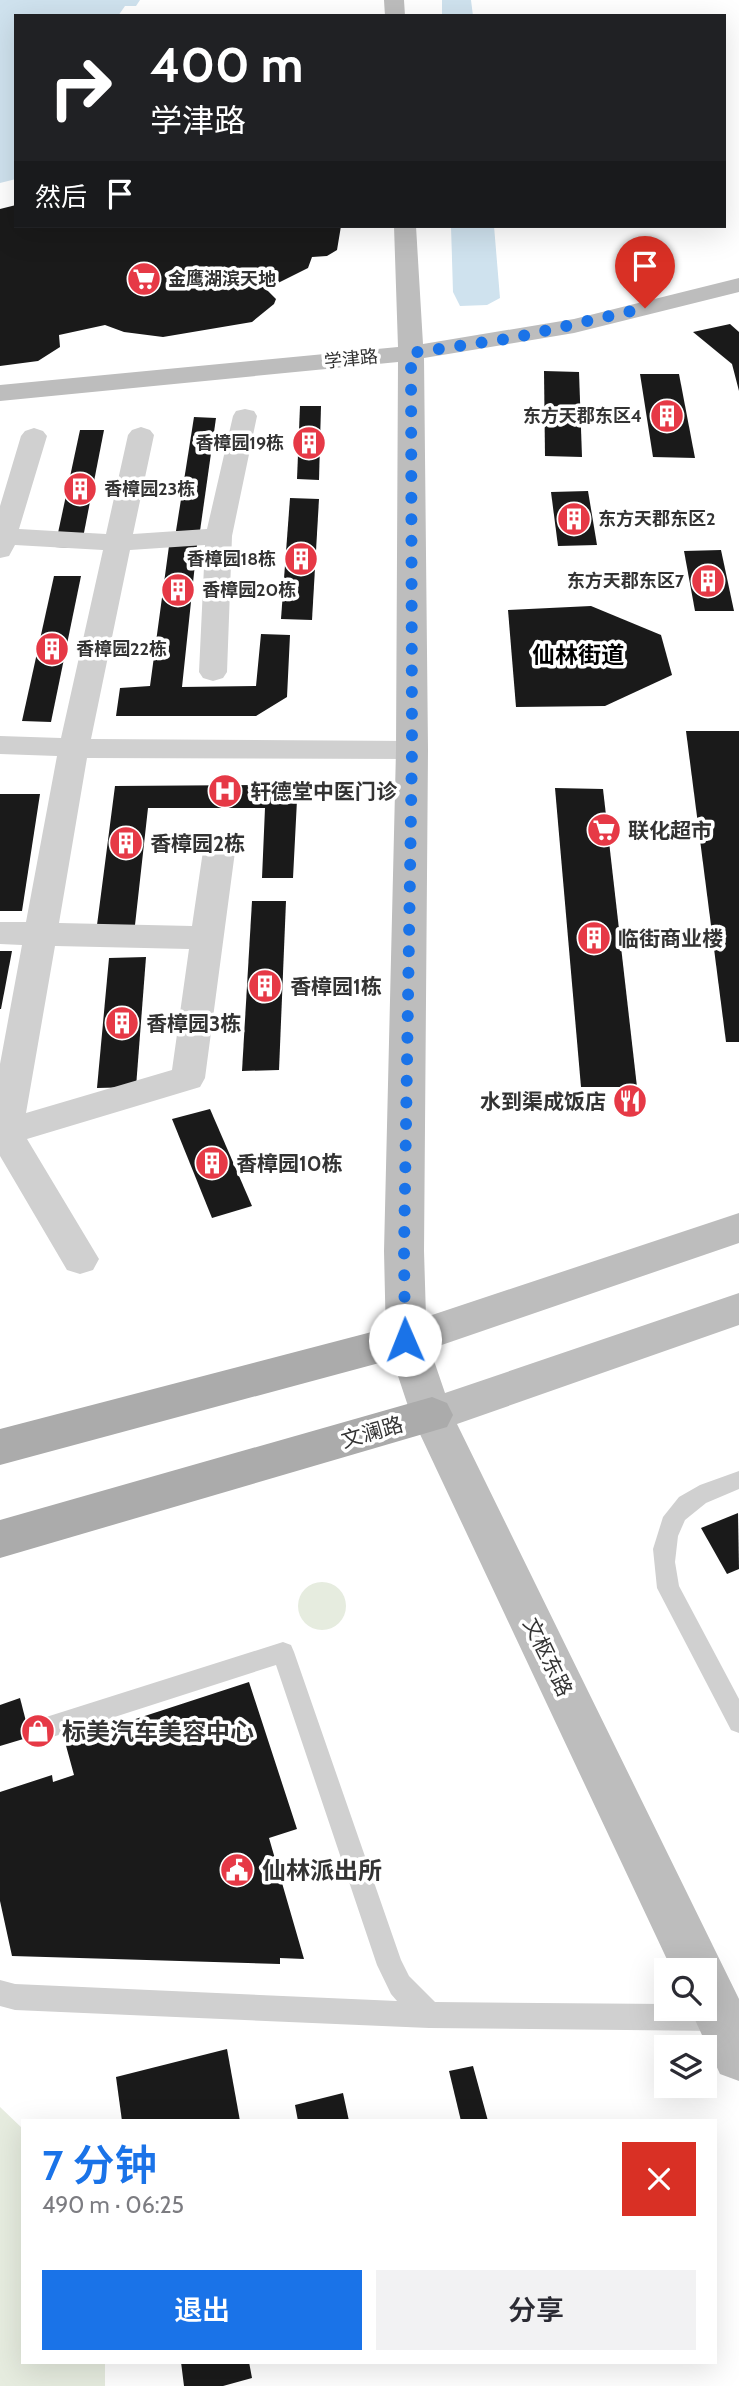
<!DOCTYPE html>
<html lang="zh">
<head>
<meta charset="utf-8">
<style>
  body { margin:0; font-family:Cabin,"Noto Sans SC",sans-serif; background:#f2f2f3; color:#2b2b33; height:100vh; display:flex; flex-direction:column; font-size:26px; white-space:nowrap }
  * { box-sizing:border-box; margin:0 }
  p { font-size:23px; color:#7c7c81 }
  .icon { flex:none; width:38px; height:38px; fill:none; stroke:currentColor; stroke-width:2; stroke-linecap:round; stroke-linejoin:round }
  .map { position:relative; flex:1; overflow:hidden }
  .panel { position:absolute; left:21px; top:2119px; width:696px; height:245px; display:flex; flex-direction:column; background:#fff; border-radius:0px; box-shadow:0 7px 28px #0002 }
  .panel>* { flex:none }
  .guide { position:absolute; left:14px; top:14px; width:712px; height:214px; border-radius:0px; box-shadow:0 7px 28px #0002; background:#202124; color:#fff; overflow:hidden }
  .fabs { position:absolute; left:654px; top:1958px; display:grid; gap:14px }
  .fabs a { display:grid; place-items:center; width:63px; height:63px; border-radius:0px; background:#fff; box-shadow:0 7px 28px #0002; font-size:35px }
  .pin { position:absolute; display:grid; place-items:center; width:60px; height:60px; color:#fff; margin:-72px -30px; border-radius:50% 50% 50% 0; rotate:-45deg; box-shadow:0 0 7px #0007 }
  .pin .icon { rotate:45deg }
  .me { position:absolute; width:77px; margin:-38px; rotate:359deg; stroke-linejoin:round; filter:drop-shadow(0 0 5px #0008) }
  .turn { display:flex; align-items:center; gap:24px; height:147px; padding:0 21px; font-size:32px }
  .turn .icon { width:91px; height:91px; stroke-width:2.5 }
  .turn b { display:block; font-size:49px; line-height:60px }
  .then { display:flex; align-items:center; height:66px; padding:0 21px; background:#0003; gap:14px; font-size:26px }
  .round { display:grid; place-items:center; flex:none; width:74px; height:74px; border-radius:0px; background:#f2f2f3 }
  .summary { display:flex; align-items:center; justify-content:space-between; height:119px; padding:0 21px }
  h1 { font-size:42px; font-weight:600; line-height:52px; color:#1a73e8 }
  .action { display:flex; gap:14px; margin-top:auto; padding:14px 21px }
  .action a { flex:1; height:80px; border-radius:0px; background:#1a73e8; color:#fff; font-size:28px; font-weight:600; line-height:80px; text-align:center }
  .action a+a { background:#f2f2f3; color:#2b2b33 }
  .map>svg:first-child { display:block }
  .green { fill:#e6ecdf }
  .water { fill:#cfe2ee }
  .building { fill:#1a1a1a }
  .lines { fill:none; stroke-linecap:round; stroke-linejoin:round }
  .lane { fill:#d0d0d0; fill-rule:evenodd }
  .street { fill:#d0d0d0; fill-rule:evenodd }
  .secondary { fill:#bdbdbd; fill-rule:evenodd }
  .primary { fill:#ababab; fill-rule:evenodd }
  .route { stroke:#1a73e8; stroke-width:12; stroke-dasharray:0 21.6 }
  .labels { text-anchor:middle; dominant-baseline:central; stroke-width:7; stroke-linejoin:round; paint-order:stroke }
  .far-poi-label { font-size:18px; font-weight:bold; fill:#333; stroke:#fff; text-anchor:start }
  .far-street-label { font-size:18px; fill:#333; stroke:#fff }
  .poi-label { font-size:21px; font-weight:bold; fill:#333; stroke:#fff; text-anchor:start }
  .street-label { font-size:21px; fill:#333; stroke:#fff }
  .far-district-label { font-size:23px; font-weight:bold; fill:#000; stroke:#fff }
  .near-poi-label { font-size:24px; font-weight:bold; fill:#333; stroke:#fff; text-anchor:start }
</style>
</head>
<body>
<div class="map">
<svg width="739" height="2386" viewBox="0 0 739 2386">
  <rect width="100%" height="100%" fill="#fff"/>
  <g class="green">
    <circle cx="322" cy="1606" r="24"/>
    <path d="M 0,2107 L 23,2129 L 23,2362 L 105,2363 L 105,2386 L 0,2386 Z"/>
  </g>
  <g class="water">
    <path d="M 0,0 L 140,0 L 136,6 L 125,6 L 118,16 L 16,16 L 16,179 L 0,183 Z"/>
    <path d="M 442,0 L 471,0 L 473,16 L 442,16 Z"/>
    <path d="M 451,226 L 494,226 L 500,298 L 487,305 L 460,306 L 453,292 Z"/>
  </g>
  <g class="building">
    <path d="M 16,205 L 16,226 L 341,226 L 337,250 L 327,256 L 312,257 L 308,268 L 266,289 L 276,299 L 274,304 L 252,322 L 163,337 L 124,332 L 105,325 L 59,335 L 60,347 L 38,361 L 0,366 L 0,209 Z"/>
    <path d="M 730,324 L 739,332 L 739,391 L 732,364 L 693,332 Z"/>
    <path d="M 544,371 L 579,372 L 582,457 L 545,456 Z"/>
    <path d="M 640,374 L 679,374 L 695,458 L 653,457 Z"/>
    <path d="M 300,406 L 321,406 L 319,480 L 297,479 Z"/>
    <path d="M 194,417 L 216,418 L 200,531 L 176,531 Z"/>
    <path d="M 80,430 L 104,430 L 81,548 L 55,547 Z"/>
    <path d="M 588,491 L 597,545 L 558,546 L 551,492 Z"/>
    <path d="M 290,498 L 319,499 L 312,620 L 281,619 Z"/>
    <path d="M 197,545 L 182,687 L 256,686 L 261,634 L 290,635 L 287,697 L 256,716 L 116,716 L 120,688 L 150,686 L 169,546 Z"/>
    <path d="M 721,550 L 734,611 L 695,611 L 684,551 Z"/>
    <path d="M 54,576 L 81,576 L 51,722 L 22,721 Z"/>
    <path d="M 591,606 L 661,635 L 672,675 L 605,706 L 516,707 L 508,610 Z"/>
    <path d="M 686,731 L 739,731 L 739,1042 L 726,1042 Z"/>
    <path d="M 267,785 L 297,800 L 293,878 L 262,878 L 265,808 L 148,808 L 135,925 L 97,925 L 115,786 Z"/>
    <path d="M 555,788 L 603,789 L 637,1087 L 581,1087 Z"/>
    <path d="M 0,794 L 40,794 L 22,911 L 0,911 Z"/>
    <path d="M 252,901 L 286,901 L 279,1070 L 242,1071 Z"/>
    <path d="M 0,951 L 12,951 L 1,1009 L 0,1009 Z"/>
    <path d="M 146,957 L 136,1087 L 97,1088 L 109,958 Z"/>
    <path d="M 210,1109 L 252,1206 L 212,1218 L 172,1119 Z"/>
    <path d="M 738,1513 L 739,1569 L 727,1574 L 701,1528 Z"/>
    <path d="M 249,1682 L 297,1829 L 269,1838 L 304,1959 L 280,1958 L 280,1964 L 12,1956 L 0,1901 L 0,1792 L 52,1775 L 53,1782 L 74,1775 L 65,1742 Z"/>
    <path d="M 20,1698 L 30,1737 L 0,1746 L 0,1705 Z"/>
    <path d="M 227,2049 L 240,2121 L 122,2121 L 116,2077 Z"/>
    <path d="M 473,2066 L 488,2121 L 461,2121 L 449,2071 Z"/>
    <path d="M 343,2093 L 349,2121 L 298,2121 L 295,2105 Z"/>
    <path d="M 181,2362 L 249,2362 L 252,2378 L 223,2386 L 184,2386 Z"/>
  </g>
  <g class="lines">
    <g class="lane">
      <path d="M 739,1471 L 739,1489 L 706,1503 L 685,1520 L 678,1536 L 675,1562 L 679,1586 L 739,1699 L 739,1733 L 731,1730 L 657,1588 L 653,1549 L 663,1517 L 679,1497 L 700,1485 Z"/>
      <path d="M 283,1642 L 291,1645 L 294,1652 L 401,1960 L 409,1976 L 435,2002 L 667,2004 L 667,2009 L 705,2009 L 705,2005 L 720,2005 L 729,2009 L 733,2018 L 729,2027 L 720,2031 L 429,2028 L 15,2010 L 0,2006 L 0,1980 L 15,1984 L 397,2001 L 391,1994 L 377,1965 L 276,1665 L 43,1740 L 35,1737 L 31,1729 L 35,1721 L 43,1718 Z"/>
    </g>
    <path class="street" d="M 245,409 L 254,411 L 257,416 L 232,536 L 227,672 L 223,678 L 213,681 L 203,678 L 199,672 L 205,545 L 130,550 L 91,739 L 412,741 L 423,743 L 427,750 L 423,757 L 412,759 L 87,758 L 59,923 L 192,926 L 204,844 L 209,837 L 220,834 L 231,837 L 236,844 L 205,1078 L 200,1087 L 27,1139 L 99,1259 L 93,1270 L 80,1274 L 67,1270 L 0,1156 L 0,1064 L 22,945 L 0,944 L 0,922 L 26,922 L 57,756 L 0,754 L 0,736 L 61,738 L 103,550 L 15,545 L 9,556 L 0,558 L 0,506 L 21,436 L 25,431 L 34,428 L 43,431 L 47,436 L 19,529 L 106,534 L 128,435 L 132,430 L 141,427 L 150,430 L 154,435 L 133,534 L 207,529 L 233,416 L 236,411 ZM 55,946 L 189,949 L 172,1070 L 26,1113 Z"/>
    <g class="secondary">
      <path d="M 384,0 L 404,0 L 405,16 L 385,16 Z"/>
      <path d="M 394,226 L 416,226 L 423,344 L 574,319 L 739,278 L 739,292 L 574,333 L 424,358 L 428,750 L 424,1251 L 426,1317 L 739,1213 L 739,1243 L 430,1349 L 445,1393 L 739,1293 L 739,1325 L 457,1424 L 739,1999 L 739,2081 L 720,2074 L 690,2009 L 705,2009 L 705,1970 L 672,1970 L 411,1415 L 386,1340 L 384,1251 L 396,750 L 398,362 L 0,401 L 0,385 L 398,347 Z"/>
    </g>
    <g class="primary">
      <path d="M 406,1323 L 420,1328 L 426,1340 L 420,1352 L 0,1465 L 0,1429 Z"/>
      <path d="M 432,1397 L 447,1403 L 453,1415 L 447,1427 L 0,1558 L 0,1520 Z"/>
    </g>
  </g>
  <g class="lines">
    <path class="route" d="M 405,1340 L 404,1251 L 412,750 L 411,353 L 513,338 L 645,308"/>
  </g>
  <defs>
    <g id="supermarket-disc" transform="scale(1.75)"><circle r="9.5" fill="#e63946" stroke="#fff"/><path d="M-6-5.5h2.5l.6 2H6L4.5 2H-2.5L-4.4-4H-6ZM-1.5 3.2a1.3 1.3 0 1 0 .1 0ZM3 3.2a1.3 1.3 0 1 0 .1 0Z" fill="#fff"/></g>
    <g id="building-disc" transform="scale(1.75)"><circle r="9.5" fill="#e63946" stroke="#fff"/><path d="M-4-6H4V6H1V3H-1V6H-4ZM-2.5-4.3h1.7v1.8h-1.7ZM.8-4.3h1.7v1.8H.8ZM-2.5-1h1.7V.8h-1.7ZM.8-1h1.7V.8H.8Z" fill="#fff"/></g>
    <g id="hospital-disc" transform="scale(1.75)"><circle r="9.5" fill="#e63946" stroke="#fff"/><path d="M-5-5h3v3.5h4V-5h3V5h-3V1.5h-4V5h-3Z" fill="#fff"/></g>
    <g id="restaurant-disc" transform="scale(1.75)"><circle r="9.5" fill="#e63946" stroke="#fff"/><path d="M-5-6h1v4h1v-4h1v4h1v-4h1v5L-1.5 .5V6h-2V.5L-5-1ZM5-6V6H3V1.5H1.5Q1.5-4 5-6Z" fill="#fff"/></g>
    <g id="shop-disc" transform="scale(1.75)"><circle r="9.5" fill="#e63946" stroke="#fff"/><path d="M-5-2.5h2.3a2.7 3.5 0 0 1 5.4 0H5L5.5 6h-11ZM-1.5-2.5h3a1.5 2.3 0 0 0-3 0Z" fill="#fff"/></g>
    <g id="civic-disc" transform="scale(1.75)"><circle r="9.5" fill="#e63946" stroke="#fff"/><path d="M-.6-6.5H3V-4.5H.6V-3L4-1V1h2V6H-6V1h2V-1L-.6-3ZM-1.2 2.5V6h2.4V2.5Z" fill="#fff"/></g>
  </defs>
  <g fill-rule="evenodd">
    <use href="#supermarket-disc" x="144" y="279"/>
    <use href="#building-disc" x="667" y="416"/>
    <use href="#building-disc" x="309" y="443"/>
    <use href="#building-disc" x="80" y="489"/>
    <use href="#building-disc" x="574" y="519"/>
    <use href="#building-disc" x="301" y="559"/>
    <use href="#building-disc" x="708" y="581"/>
    <use href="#building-disc" x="178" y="590"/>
    <use href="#building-disc" x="52" y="649"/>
    <use href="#hospital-disc" x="225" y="791"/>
    <use href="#supermarket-disc" x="604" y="830"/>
    <use href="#building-disc" x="126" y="843"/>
    <use href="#building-disc" x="594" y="938"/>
    <use href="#building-disc" x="265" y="986"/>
    <use href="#building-disc" x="122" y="1023"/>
    <use href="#restaurant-disc" x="630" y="1101"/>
    <use href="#building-disc" x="212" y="1163"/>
    <use href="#shop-disc" x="38" y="1731"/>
    <use href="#civic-disc" x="237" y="1870"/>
  </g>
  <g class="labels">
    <g class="far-poi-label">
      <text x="168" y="279">金鹰湖滨天地</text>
      <text x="642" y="416" text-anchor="end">东方天郡东区4</text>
      <text x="284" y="443" text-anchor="end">香樟园19栋</text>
      <text x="104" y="489">香樟园23栋</text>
      <text x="598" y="519">东方天郡东区2</text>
      <text x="276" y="559" text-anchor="end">香樟园18栋</text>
      <text x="684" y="581" text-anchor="end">东方天郡东区7</text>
      <text x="202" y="590">香樟园20栋</text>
      <text x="76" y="649">香樟园22栋</text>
    </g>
    <g class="far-street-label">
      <text transform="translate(351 359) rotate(-6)">学津路</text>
    </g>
    <g class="poi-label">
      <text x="250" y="791">轩德堂中医门诊</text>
      <text x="628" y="830">联化超市</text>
      <text x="150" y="843">香樟园2栋</text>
      <text x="618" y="938">临街商业楼</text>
      <text x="290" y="986">香樟园1栋</text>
      <text x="146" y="1023">香樟园3栋</text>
      <text x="606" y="1101" text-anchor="end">水到渠成饭店</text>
      <text x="236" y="1163">香樟园10栋</text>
    </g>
    <g class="street-label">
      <text transform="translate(372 1432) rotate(-16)">文澜路</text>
      <text transform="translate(548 1657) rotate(64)">文枢东路</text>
    </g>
    <g class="far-district-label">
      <text x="578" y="655">仙林街道</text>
    </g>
    <g class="near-poi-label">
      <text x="62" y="1731">标美汽车美容中心</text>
      <text x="262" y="1870">仙林派出所</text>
    </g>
  </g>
</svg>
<div class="fabs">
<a><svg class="icon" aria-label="search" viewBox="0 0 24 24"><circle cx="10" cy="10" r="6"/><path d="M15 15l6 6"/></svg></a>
<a><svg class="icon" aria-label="layers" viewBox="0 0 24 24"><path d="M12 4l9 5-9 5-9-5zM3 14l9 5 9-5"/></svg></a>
</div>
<div class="pin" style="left:645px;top:308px;background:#d93025"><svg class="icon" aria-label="arrive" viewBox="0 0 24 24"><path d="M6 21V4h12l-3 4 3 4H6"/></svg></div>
<svg class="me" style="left:405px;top:1340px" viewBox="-20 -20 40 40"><circle r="19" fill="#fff"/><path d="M0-13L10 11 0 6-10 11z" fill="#1a73e8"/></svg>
<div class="guide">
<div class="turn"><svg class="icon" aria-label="right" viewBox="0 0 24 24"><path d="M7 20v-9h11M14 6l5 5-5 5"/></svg><div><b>400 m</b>学津路</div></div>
<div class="then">然后<svg class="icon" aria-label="arrive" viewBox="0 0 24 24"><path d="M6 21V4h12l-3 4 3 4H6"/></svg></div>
</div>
<section class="panel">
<div class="summary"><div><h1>7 分钟</h1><p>490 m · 06:25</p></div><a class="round" style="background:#d93025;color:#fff"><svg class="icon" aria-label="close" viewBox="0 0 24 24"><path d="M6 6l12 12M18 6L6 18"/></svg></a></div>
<div class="action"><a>退出</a><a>分享</a></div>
</section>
</div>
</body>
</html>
